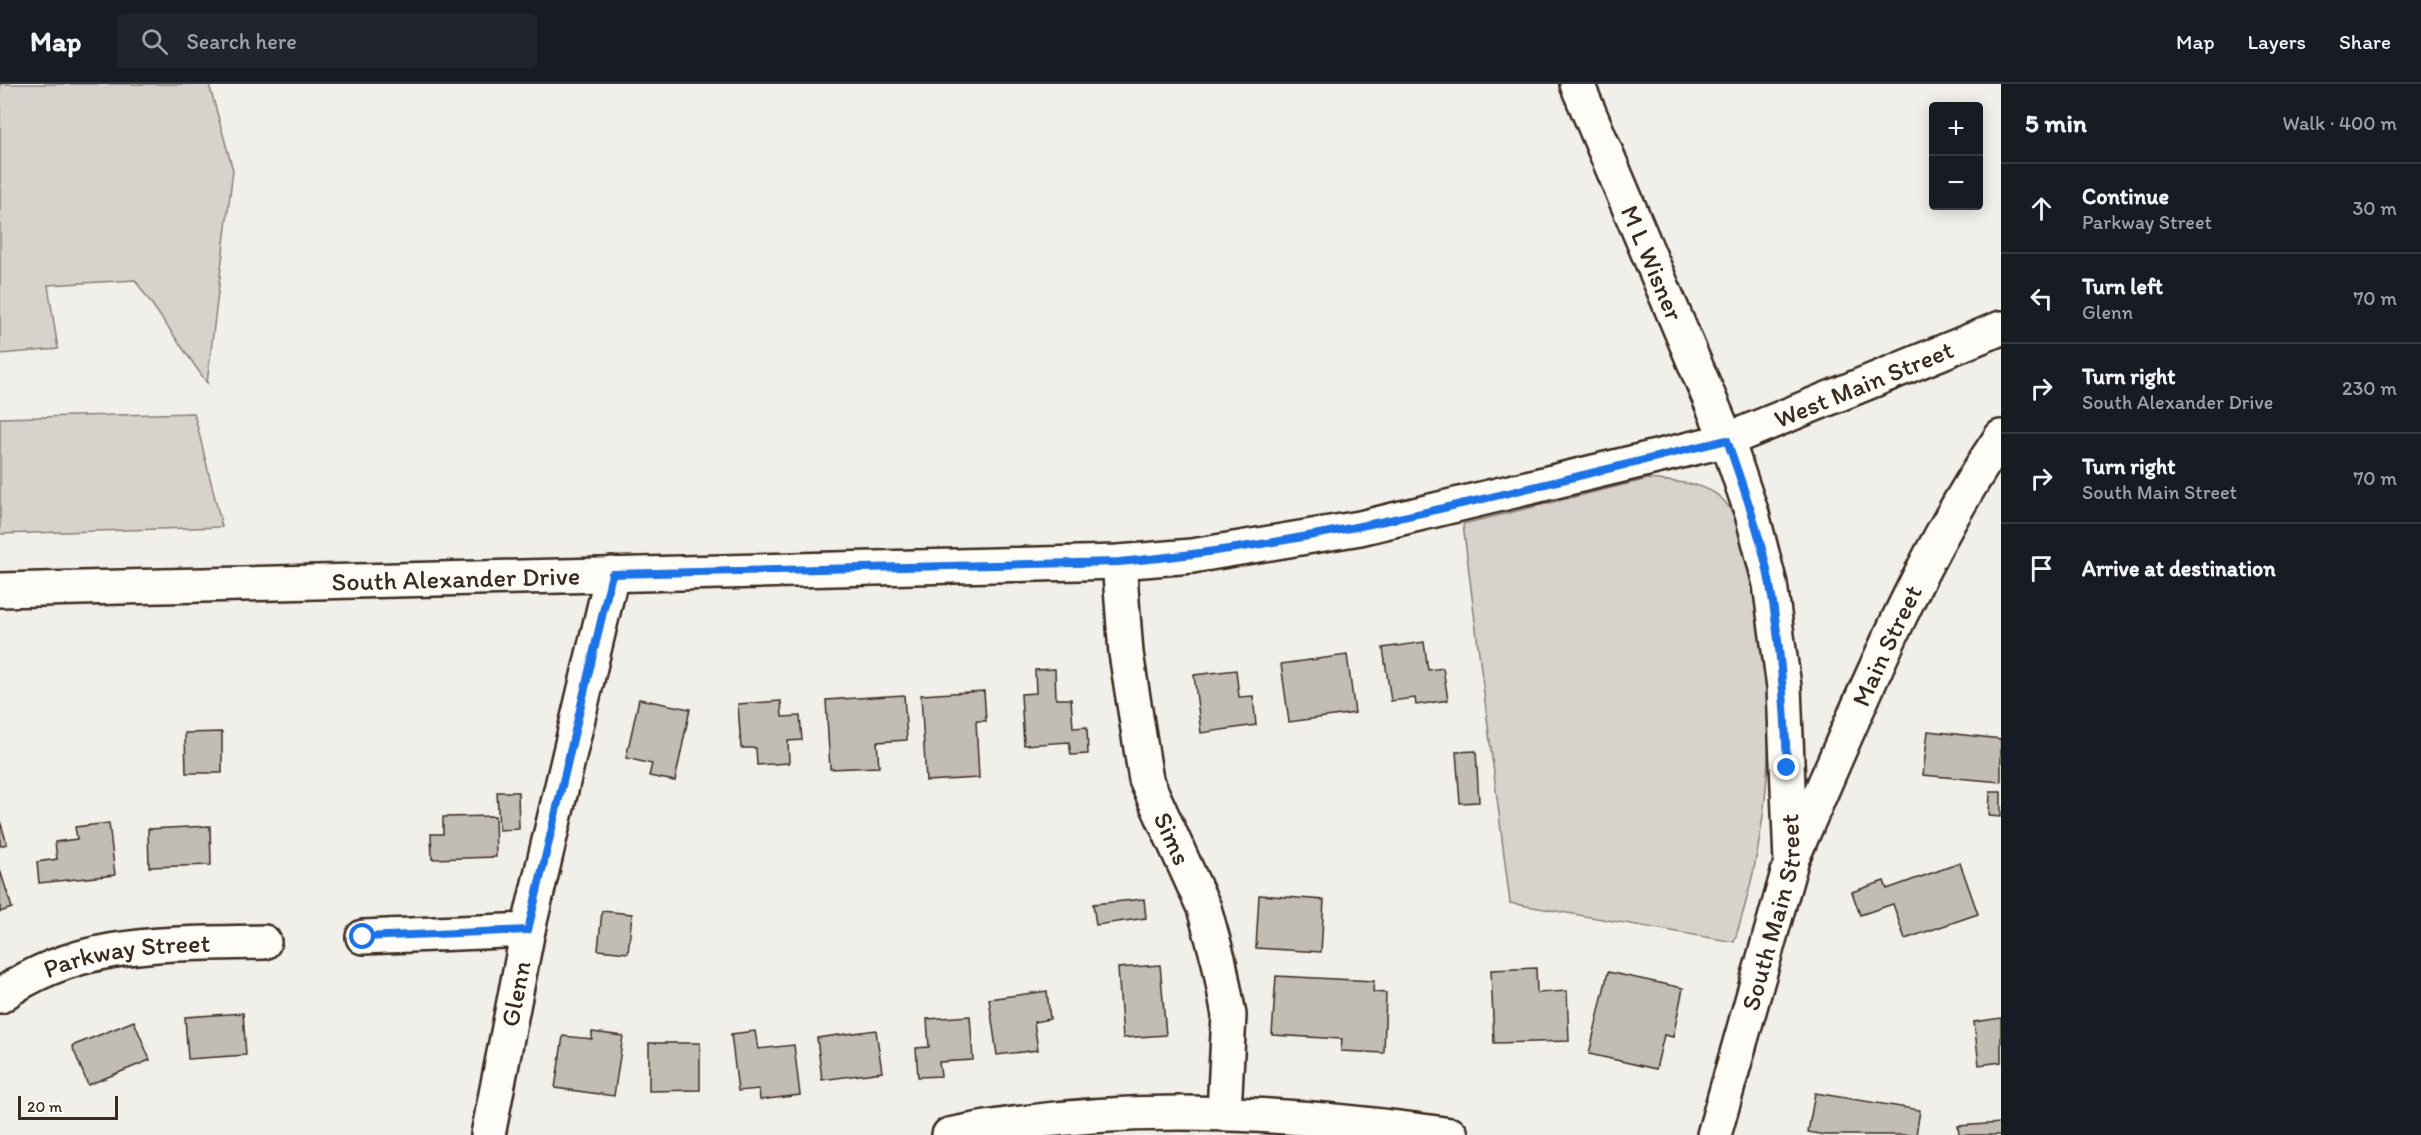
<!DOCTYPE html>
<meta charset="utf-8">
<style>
body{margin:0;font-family:Itim,sans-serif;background:#20242c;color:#f1f3f6}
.controls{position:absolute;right:18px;top:18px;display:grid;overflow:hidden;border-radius:6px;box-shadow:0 3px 15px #0003}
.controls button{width:54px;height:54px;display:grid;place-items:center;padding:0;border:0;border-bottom:2px solid #363941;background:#171b24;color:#f1f3f6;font:30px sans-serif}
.scale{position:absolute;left:18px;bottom:15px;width:100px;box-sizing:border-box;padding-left:6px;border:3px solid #3b2a1e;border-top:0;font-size:16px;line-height:21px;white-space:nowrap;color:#3b2a1e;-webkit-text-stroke:4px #fdfcf7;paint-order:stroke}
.stop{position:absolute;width:18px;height:18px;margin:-14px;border:4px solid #1a73e8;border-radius:50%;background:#fff}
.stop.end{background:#1a73e8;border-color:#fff;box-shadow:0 2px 6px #0008}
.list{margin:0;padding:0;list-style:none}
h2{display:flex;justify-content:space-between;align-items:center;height:78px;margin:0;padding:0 24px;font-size:26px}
h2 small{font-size:20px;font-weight:400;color:#9ea1a6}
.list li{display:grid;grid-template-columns:39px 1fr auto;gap:18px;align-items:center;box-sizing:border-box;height:90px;padding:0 24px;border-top:2px solid #363941}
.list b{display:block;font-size:22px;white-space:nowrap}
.list p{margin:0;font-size:20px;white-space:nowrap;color:#9ea1a6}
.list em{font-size:20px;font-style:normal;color:#9ea1a6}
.icon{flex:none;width:33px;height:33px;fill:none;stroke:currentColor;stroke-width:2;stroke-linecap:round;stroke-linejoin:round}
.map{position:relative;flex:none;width:2001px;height:1051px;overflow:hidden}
header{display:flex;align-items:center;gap:36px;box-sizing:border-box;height:84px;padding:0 30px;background:#171b24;border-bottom:2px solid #363941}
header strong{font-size:28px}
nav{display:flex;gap:33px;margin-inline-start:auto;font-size:21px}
.search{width:420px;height:54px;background:#20242c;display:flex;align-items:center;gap:15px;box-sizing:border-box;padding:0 21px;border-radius:6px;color:#9ea1a6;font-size:22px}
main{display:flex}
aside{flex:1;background:#171b24}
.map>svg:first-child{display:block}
.green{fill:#d7d2cc;stroke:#897e75;stroke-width:1.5}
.building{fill:#c1bcb4;stroke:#3b2a1e;stroke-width:1.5}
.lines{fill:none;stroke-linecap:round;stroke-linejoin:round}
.minor-casing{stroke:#3b2a1e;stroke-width:38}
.major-casing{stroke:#3b2a1e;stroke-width:38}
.minor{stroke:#fdfcf7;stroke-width:33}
.major{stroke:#fdfcf7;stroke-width:33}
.route{stroke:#1a73e8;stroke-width:8}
.labels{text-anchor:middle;stroke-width:6;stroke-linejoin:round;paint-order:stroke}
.street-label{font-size:26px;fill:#3b2a1e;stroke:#fdfcf7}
</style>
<header>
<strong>Map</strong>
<div class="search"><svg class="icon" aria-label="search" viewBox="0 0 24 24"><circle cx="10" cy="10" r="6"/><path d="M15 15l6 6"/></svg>Search here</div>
<nav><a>Map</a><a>Layers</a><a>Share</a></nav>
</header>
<main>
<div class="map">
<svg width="2001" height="1051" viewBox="0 0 2001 1051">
<rect width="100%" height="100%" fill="#f1efea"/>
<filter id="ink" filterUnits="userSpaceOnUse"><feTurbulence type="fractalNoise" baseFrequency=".0167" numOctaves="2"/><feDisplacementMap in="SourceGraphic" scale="12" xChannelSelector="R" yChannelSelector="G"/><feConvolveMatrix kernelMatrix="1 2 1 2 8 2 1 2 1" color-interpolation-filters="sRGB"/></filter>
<g filter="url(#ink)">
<g class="green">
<polygon points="0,0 209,0 233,86 207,299 135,196 48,201 58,265 0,270"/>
<polygon points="194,329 222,443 0,450 0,334"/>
<path d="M1648,395C1672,398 1703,397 1721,414C1743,434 1747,471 1752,499C1756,521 1761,544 1764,566C1776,664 1765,765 1734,858L1510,819L1463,440Z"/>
</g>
<g class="building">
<polygon points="1424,558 1428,586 1443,584 1448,616 1416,621 1415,614 1391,617 1383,564"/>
<polygon points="1347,571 1355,629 1289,638 1281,580"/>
<polygon points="1055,585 1056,615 1071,615 1073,644 1087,643 1088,670 1071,671 1069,658 1024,661 1021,610 1036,609 1035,586"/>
<polygon points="1236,586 1239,613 1253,612 1256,641 1201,649 1194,591"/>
<polygon points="984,607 986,637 976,637 979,694 926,697 921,611"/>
<polygon points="904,611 907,656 877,658 879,683 830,685 826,616"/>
<polygon points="639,615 690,625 675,697 649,692 652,680 626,674"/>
<polygon points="781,617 782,633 800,632 802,656 788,657 789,679 757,681 756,664 741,664 738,620"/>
<polygon points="1928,647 2001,655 2001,698 1923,691"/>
<polygon points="222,648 222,689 186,689 185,649"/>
<polygon points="1476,667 1479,718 1460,719 1456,668"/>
<polygon points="497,708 518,708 519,745 499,746"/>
<polygon points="1990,708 2001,708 2001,733 1989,732"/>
<polygon points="495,732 496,773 432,775 431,750 443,750 443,733"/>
<polygon points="0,737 7,760 0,762"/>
<polygon points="109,739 115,791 39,799 37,778 57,775 55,758 77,755 75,743"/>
<polygon points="210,742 211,781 149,783 148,745"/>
<polygon points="1960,779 1978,830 1905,855 1893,820 1860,831 1852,808 1884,797 1887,805"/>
<polygon points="0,786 12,824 0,828"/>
<polygon points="1259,811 1324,816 1321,868 1256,864"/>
<polygon points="1144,815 1146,834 1096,841 1093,820"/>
<polygon points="602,827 632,830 628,869 598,866"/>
<polygon points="1160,881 1166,951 1123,954 1118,884"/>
<polygon points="1536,884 1537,909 1567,907 1569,957 1494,959 1491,886"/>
<polygon points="1608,888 1683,904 1673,953 1664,951 1656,985 1589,970"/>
<polygon points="1276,892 1374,897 1373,908 1386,909 1384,969 1341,967 1342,955 1272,951"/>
<polygon points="1047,907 1050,935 1034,938 1038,966 997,971 989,915"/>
<polygon points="243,929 246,971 188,975 185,933"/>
<polygon points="970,932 973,976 939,978 941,992 918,993 916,964 929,963 927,935"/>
<polygon points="2001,934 2001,978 1979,981 1974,938"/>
<polygon points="134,937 150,976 88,1001 72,962"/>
<polygon points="876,946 882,988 822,996 817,954"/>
<polygon points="755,947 758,965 794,961 800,1011 760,1016 759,1005 738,1007 731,950"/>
<polygon points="592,948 623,952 614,1012 555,1004 563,952 592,955"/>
<polygon points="649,959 700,959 700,1006 649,1007"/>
<polygon points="1815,1009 1920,1026 1916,1051 1825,1051 1808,1048"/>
<polygon points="2001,1039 2001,1051 1959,1051 1958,1042"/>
</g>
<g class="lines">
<defs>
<g id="minor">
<path id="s1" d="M1577,0L1727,356"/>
<path id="s2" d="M1119,478L1126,569L1146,696L1204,824L1219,878L1229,931L1224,1028"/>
<polyline points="363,853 528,846"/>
<path id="s3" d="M0,912C76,855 173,860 264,858"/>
<path id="s4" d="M488,1051L528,846L612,490"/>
<path d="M949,1051C1116,1017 1283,1027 1451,1051"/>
</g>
<g id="major">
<path id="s5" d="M0,506L1119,478L1192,472L1360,444L1727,356L2001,244"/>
<path id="s6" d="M1794,770C1856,630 1915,479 2001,353"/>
<path id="s7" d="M1714,1051L1791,778L1784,603L1770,500L1752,430L1727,356"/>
</g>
</defs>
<use href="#minor" class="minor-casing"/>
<use href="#major" class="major-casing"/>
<use href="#minor" class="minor"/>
<use href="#major" class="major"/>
</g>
</g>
<g class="lines" filter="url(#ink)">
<path class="route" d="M363,853L528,846L612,490L1119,478C1327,460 1525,404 1727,356C1743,403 1761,451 1770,501C1781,562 1785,623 1787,684"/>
</g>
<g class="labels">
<g class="street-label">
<text dy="9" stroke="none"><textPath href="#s1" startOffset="194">M L Wisner</textPath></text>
<text dy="9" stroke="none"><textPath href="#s5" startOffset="1888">West Main Street</textPath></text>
<text dy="9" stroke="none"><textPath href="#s5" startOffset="456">South Alexander Drive</textPath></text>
<text dy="9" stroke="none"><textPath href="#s6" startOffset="228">Main Street</textPath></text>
<text dy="9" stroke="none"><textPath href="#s2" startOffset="284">Sims</textPath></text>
<text dy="9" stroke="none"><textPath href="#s7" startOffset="231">South Main Street</textPath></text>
<text dy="9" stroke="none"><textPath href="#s3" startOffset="136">Parkway Street</textPath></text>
<text dy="9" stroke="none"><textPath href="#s4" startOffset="144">Glenn</textPath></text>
</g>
</g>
</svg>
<div class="controls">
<button>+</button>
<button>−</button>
</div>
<div class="scale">20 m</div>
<div class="stop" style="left:363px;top:853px"></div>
<div class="stop end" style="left:1787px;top:684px"></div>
</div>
<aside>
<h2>5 min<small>Walk · 400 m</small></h2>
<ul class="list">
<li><svg class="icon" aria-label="ahead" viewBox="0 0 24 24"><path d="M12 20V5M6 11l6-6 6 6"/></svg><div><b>Continue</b><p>Parkway Street</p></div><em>30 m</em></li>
<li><svg class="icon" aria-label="left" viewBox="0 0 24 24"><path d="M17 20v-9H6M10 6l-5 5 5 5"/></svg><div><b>Turn left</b><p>Glenn</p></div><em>70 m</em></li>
<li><svg class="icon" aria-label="right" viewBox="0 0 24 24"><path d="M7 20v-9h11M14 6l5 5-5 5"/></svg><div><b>Turn right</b><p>South Alexander Drive</p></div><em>230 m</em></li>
<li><svg class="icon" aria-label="right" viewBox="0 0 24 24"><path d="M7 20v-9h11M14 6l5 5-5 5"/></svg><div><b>Turn right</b><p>South Main Street</p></div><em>70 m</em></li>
<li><svg class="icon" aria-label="arrive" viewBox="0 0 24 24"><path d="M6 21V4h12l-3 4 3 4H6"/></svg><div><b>Arrive at destination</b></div></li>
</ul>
</aside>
</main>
